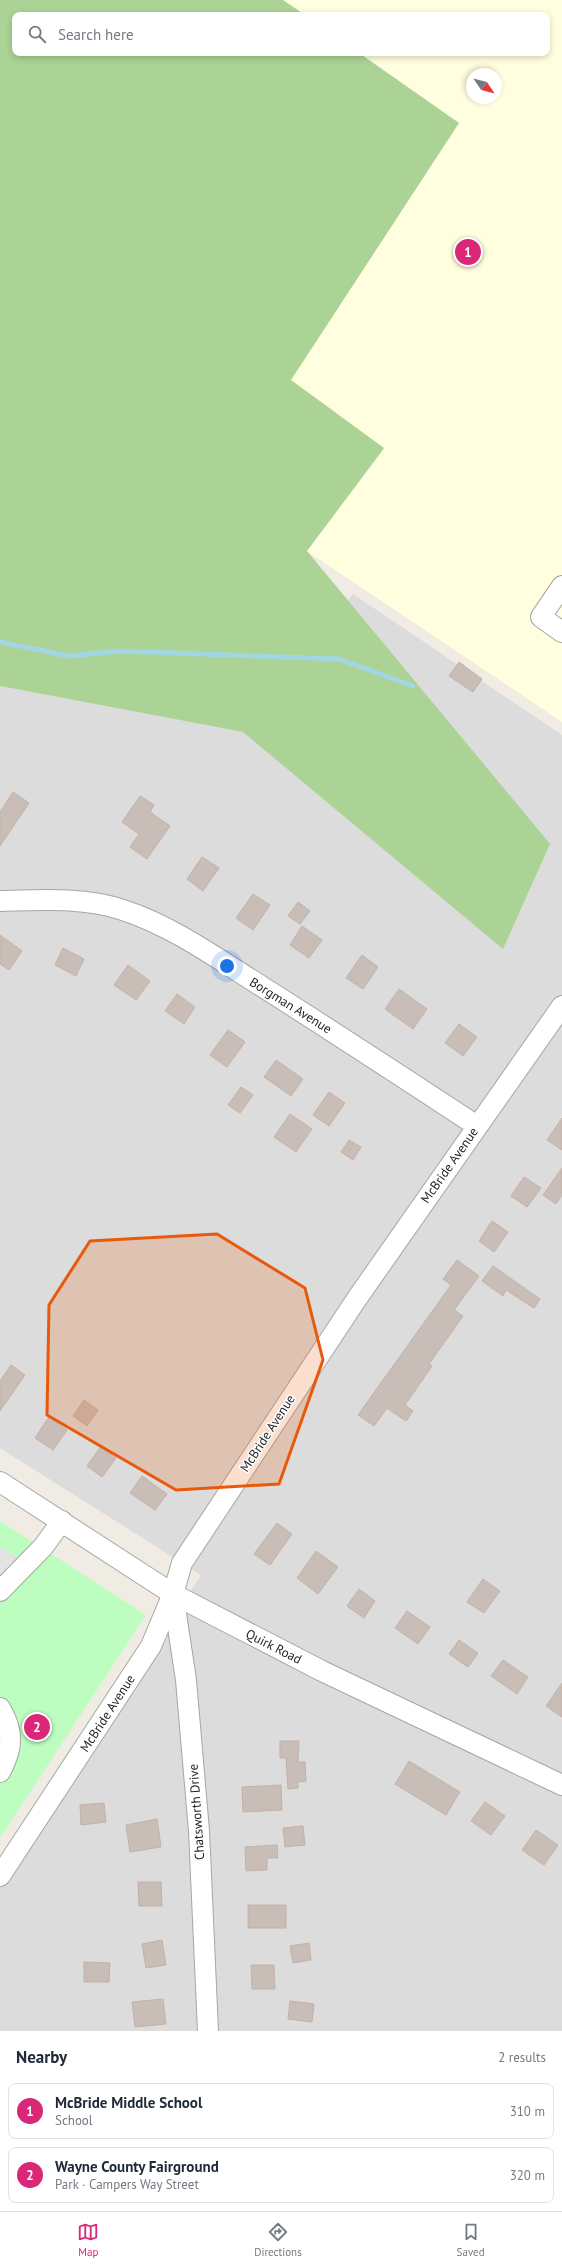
<!DOCTYPE html>
<meta charset="utf-8">
<style>
body{margin:0;font-family:"PT Sans",sans-serif;background:#f2f2f3;color:#1f2937}
.compass{position:absolute;left:466px;top:68px;width:36px;height:36px;border-radius:50%;background:#fff;box-shadow:0 2px 6px #0003;rotate:125deg}
.you{position:absolute;left:227px;top:966px;width:14px;height:14px;margin:-10px;border:3px solid #fff;border-radius:50%;background:#1a73e8;box-shadow:0 0 0 6px #1a73e833}
.badge{display:grid;place-items:center;width:26px;height:26px;border-radius:50%;background:#db2777;color:#fff;font-size:13px;font-weight:700}
.pin{position:absolute;translate:-50% -50%;border:2px solid #fff;box-shadow:0 1px 4px #0006}
.list{margin:0;padding:0;list-style:none}
h2{display:flex;justify-content:space-between;align-items:center;height:52px;margin:0;padding:0 16px;font-size:17px}
h2 small{font-size:13px;font-weight:400;color:#747a83}
.list li{display:grid;grid-template-columns:26px 1fr auto;gap:12px;align-items:center;box-sizing:border-box;height:56px;margin:0 8px 8px;padding:0 8px;border:1px solid #e0e1e3;border-radius:8px}
.list b{display:block;font-size:15px;white-space:nowrap}
.list p{margin:0;font-size:13px;white-space:nowrap;color:#747a83}
.list em{font-size:13px;font-style:normal;color:#747a83}
.icon{flex:none;width:22px;height:22px;fill:none;stroke:currentColor;stroke-width:2;stroke-linecap:round;stroke-linejoin:round}
.map{position:relative;flex:none;width:562px;height:2031px;overflow:hidden}
.search{position:absolute;background:#fff;box-shadow:0 2px 6px #0003;left:12px;right:12px;top:12px;height:44px;display:flex;align-items:center;gap:10px;box-sizing:border-box;padding:0 14px;border-radius:8px;color:#747a83;font-size:15px}
.sheet{height:180px;background:#fff}
nav{display:flex;justify-content:space-around;align-items:center;box-sizing:border-box;height:56px;border-top:1px solid #e0e1e3;background:#fff;font-size:11px;color:#747a83}
nav a{display:grid;justify-items:center;gap:2px}
nav .on{color:#db2777}
.map>svg:first-child{display:block}
.residential{fill:#dddcdc}
.education{fill:#fffede;fill-rule:evenodd}
.forest{fill:#aad395}
.park{fill:#bdfec0}
.parking{fill:#e3e3e3}
.lines{fill:none;stroke-linecap:round;stroke-linejoin:round}
.stream{stroke:#a1d6e2;stroke-width:5}
.building{fill:#c9beb7;stroke:#c3b1a5}
.minor-casing{stroke:#a6a6a6;stroke-width:22}
.minor{stroke:#fff;stroke-width:20}
.marked{fill:#e8590c;fill-opacity:0.2;stroke:#e8590c;stroke-width:3;stroke-linejoin:round}
.labels{text-anchor:middle;stroke-width:3;stroke-linejoin:round;paint-order:stroke}
.street-label{font-size:13px;fill:#1f1f1f;stroke:#fff}
</style>
<div class="map">
<svg width="562" height="2031" viewBox="0 0 562 2031">
<rect width="100%" height="100%" fill="#f0ece4"/>
<polygon class="residential" points="353,594 562,735 562,2031 0,2031 0,1884 201,1575 0,1448 0,686 243,732"/>
<path class="education" d="M283,0H562V722L307,551L384,449L291,380L459,123L359,53H547V15H305ZM472,74H496V98H472Z"/>
<polygon class="forest" points="0,0 283,0 305,15 15,15 15,53 359,53 459,123 291,380 384,448 307,551 550,844 503,949 243,732 0,686"/>
<polygon class="park" points="0,1521 146,1615 0,1838"/>
<polygon class="parking" points="0,1547 16,1556 20,1578 0,1598"/>
<g class="lines">
<polyline class="stream" points="0,642 69,656 120,651 339,659 413,686"/>
</g>
<g class="building">
<polygon points="459,662 482,679 473,692 449,676"/>
<polygon points="13,792 29,803 0,846 0,812"/>
<polygon points="140,796 154,805 150,812 170,826 147,859 130,847 139,834 122,822"/>
<polygon points="202,857 219,868 203,891 187,879"/>
<polygon points="253,894 270,905 253,930 236,918"/>
<polygon points="298,902 310,911 300,924 288,916"/>
<polygon points="302,926 322,940 309,958 290,945"/>
<polygon points="0,935 22,951 9,970 0,964"/>
<polygon points="63,948 84,959 76,976 55,965"/>
<polygon points="362,955 378,967 363,989 346,978"/>
<polygon points="128,965 150,981 136,1000 114,985"/>
<polygon points="399,989 427,1009 413,1029 385,1009"/>
<polygon points="177,994 195,1007 184,1024 165,1011"/>
<polygon points="459,1024 477,1037 463,1056 445,1043"/>
<polygon points="228,1030 245,1042 227,1067 210,1055"/>
<polygon points="276,1060 303,1079 291,1096 264,1077"/>
<polygon points="241,1087 253,1095 240,1113 228,1105"/>
<polygon points="329,1092 345,1103 329,1126 313,1115"/>
<polygon points="290,1114 312,1129 296,1152 274,1137"/>
<polygon points="562,1118 562,1150 547,1140"/>
<polygon points="349,1140 361,1147 353,1160 341,1152"/>
<polygon points="562,1168 562,1195 556,1204 543,1195"/>
<polygon points="524,1177 541,1188 527,1207 511,1196"/>
<polygon points="492,1221 508,1232 494,1252 479,1241"/>
<polygon points="457,1260 479,1276 454,1310 463,1316 429,1364 432,1366 405,1405 413,1411 406,1421 387,1408 374,1426 358,1415 451,1285 443,1279"/>
<polygon points="493,1266 540,1299 534,1308 506,1290 503,1296 482,1281"/>
<polygon points="11,1365 25,1375 0,1411 0,1381"/>
<polygon points="84,1400 98,1410 87,1426 73,1416"/>
<polygon points="49,1417 67,1430 53,1450 35,1438"/>
<polygon points="101,1446 116,1458 102,1477 87,1466"/>
<polygon points="142,1476 167,1494 155,1510 130,1493"/>
<polygon points="277,1523 292,1534 270,1565 254,1554"/>
<polygon points="316,1551 338,1567 318,1594 297,1578"/>
<polygon points="483,1579 500,1591 484,1613 467,1602"/>
<polygon points="359,1589 375,1601 364,1618 347,1606"/>
<polygon points="407,1611 430,1627 418,1644 395,1628"/>
<polygon points="459,1640 478,1653 468,1667 449,1654"/>
<polygon points="503,1660 528,1677 517,1694 491,1676"/>
<polygon points="562,1683 562,1717 546,1706"/>
<polygon points="280,1741 299,1741 298,1762 305,1762 306,1781 298,1782 298,1788 288,1789 286,1758 280,1758"/>
<polygon points="409,1761 460,1792 446,1815 395,1784"/>
<polygon points="281,1785 282,1810 243,1812 242,1787"/>
<polygon points="485,1802 505,1816 491,1835 471,1821"/>
<polygon points="104,1803 106,1822 81,1825 80,1805"/>
<polygon points="157,1819 161,1847 130,1852 126,1825"/>
<polygon points="303,1826 305,1845 285,1847 283,1828"/>
<polygon points="536,1830 558,1845 544,1865 522,1850"/>
<polygon points="277,1845 278,1858 267,1858 267,1870 246,1871 245,1847"/>
<polygon points="138,1882 161,1882 162,1906 139,1906"/>
<rect x="248" y="1905" width="38" height="23"/>
<polygon points="162,1940 166,1965 146,1968 142,1944"/>
<polygon points="309,1943 311,1960 293,1963 290,1946"/>
<polygon points="84,1962 110,1963 109,1982 84,1982"/>
<polygon points="251,1965 274,1965 275,1989 252,1989"/>
<polygon points="163,1999 166,2024 135,2027 132,2002"/>
<polygon points="290,2001 314,2004 312,2022 288,2019"/>
</g>
<g class="lines">
<defs>
<g id="minor">
<polyline points="562,586 541,617 562,632"/>
<path d="M0,901C41,900 84,897 123,910C172,926 215,957 258,984C332,1031 404,1078 477,1126"/>
<polyline points="0,1482 173,1594 322,1671 562,1785"/>
<polyline points="0,1591 43,1547 62,1521"/>
<polyline points="173,1594 186,1680 199,1831 208,2031"/>
<path d="M0,1708C14,1731 13,1749 0,1772"/>
<polyline points="0,1876 151,1646 173,1594 182,1563 358,1297 562,1006"/>
</g>
</defs>
<use href="#minor" class="minor-casing"/>
<use href="#minor" class="minor"/>
</g>
<path class="marked" d="M217,1234L305,1288L323,1360L279,1484L176,1490L47,1415L49,1305L90,1241Z"/>
<g class="labels">
<g class="street-label">
<text transform="translate(291 1005) rotate(32)" y="5">Borgman Avenue</text>
<text transform="translate(449 1165) rotate(-55)" y="5">McBride Avenue</text>
<text transform="translate(267 1433) rotate(-57)" y="5">McBride Avenue</text>
<text transform="translate(274 1646) rotate(27)" y="5">Quirk Road</text>
<text transform="translate(107 1713) rotate(-57)" y="5">McBride Avenue</text>
<text transform="translate(196 1812) rotate(-94)" y="5">Chatsworth Drive</text>
</g>
</g>
</svg>
<svg class="compass" viewBox="-18 -18 36 36"><path d="M0-13l5 13h-10z" fill="#e53935"/><path d="M0 13l5-13h-10z" fill="#747a83"/></svg>
<div class="you"></div>
<div class="pin badge" style="left:468px;top:252px">1</div>
<div class="pin badge" style="left:37px;top:1727px">2</div>
<div class="search"><svg class="icon" aria-label="search" viewBox="0 0 24 24"><circle cx="10" cy="10" r="6"/><path d="M15 15l6 6"/></svg>Search here</div>
</div>
<section class="sheet">
<h2>Nearby<small>2 results</small></h2>
<ul class="list">
<li><span class="badge">1</span><div><b>McBride Middle School</b><p>School</p></div><em>310 m</em></li>
<li><span class="badge">2</span><div><b>Wayne County Fairground</b><p>Park · Campers Way Street</p></div><em>320 m</em></li>
</ul>
</section>
<nav>
<a class="on"><svg class="icon" aria-label="map" viewBox="0 0 24 24"><path d="M3 6l6-2 6 2 6-2v14l-6 2-6-2-6 2zM9 4v14M15 6v14"/></svg>Map</a>
<a><svg class="icon" aria-label="directions" viewBox="0 0 24 24"><path d="M12 3l9 9-9 9-9-9zM9 14v-3h6M13 9l2 2-2 2"/></svg>Directions</a>
<a><svg class="icon" aria-label="saved" viewBox="0 0 24 24"><path d="M7 4h10v16l-5-4-5 4z"/></svg>Saved</a>
</nav>
